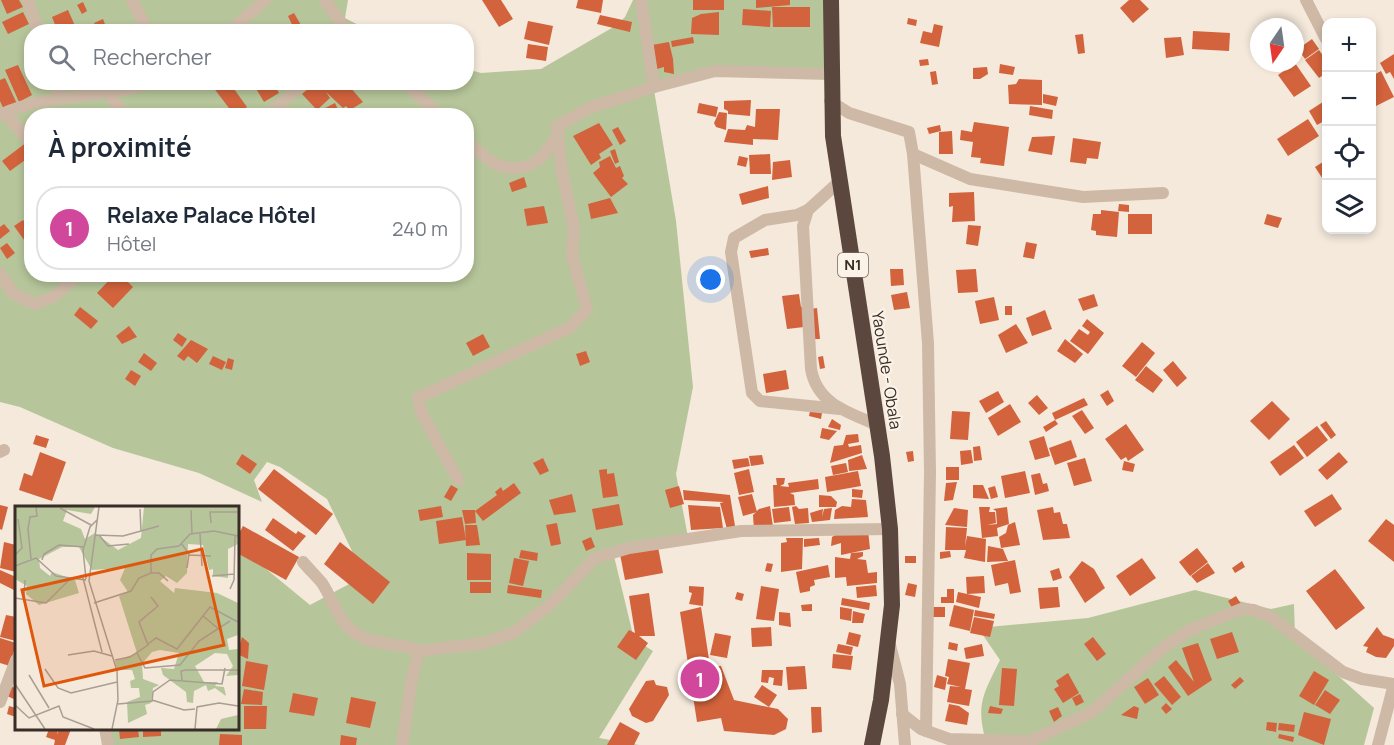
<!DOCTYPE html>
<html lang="fr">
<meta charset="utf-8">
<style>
body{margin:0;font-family:Manrope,sans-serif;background:#f6f6f7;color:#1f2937}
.controls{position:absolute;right:18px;top:18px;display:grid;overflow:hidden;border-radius:12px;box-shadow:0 3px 9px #0003}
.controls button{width:54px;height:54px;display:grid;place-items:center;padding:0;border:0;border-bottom:2px solid #e0e1e3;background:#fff;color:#1f2937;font:30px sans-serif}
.compass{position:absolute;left:1250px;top:18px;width:54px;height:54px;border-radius:50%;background:#fff;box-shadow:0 3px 9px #0003;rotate:193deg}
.you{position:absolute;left:711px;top:280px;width:21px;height:21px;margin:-15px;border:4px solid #fff;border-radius:50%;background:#1a73e8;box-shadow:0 0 0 9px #1a73e833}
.badge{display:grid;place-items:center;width:39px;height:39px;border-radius:50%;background:#d93025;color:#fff;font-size:20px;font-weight:700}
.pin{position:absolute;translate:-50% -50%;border:3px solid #fff;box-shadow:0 2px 6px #0006}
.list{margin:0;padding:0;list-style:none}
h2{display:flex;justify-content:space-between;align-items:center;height:78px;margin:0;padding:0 24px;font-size:26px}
h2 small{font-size:20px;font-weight:400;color:#747a83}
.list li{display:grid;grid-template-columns:39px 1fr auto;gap:18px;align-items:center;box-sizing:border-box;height:84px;margin:0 12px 12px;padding:0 12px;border:2px solid #e0e1e3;border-radius:24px}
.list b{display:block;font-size:22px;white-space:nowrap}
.list p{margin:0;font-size:20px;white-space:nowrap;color:#747a83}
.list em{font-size:20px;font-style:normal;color:#747a83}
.icon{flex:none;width:33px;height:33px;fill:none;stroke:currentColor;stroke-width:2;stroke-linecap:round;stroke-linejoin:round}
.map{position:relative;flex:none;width:1394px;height:745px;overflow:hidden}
.search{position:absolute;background:#fff;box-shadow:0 3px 9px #0003;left:24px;top:24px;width:450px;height:66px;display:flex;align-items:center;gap:15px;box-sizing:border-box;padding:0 21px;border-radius:24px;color:#747a83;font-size:22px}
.panel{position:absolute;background:#fff;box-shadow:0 3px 9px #0003;left:24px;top:108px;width:450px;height:174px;border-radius:24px}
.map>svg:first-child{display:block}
.green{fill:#b6c59a;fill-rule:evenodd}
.building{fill:#d2633c}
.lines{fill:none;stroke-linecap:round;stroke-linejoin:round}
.minor{stroke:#ceb9a6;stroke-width:12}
.highway{stroke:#5b473e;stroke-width:16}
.labels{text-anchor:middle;stroke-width:4.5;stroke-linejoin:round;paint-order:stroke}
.shield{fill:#fbf3e8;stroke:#736861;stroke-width:1.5}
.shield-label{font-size:15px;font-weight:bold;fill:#392d27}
.street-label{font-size:16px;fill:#392d27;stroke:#fbf3e8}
.inset-road{fill:none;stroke:#a99e93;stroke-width:1.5}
.view{fill:#df570d;fill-opacity:0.15;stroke:#df570d;stroke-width:3}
.inset-edge{fill:none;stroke:#392d27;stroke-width:3}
</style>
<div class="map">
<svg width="1394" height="745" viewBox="0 0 1394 745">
<rect width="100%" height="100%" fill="#f4e9db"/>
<g class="green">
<path d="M0,0H348L345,18L370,31L32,32V82H466L467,69L481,73L541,69L617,25L625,17L633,0H833L830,69L715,71L654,90L676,221L693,387L676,474L688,537L613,552L634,639L653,651L599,738L639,745H103L105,729L237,728V534L244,532L242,549L310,605L364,576L327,499L280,467L267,462L254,480L262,502L199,473L113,448L20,407L0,402ZM32,116H466V274H32Z"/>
<path d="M1195,590L1271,609L1294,604L1295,637L1374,708L1364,745H987C975,705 983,695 1000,660L978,628L1088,618Z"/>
</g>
<g class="building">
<polygon points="1,0 19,0 23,7 7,14"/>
<polygon points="482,0 501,0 513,19 499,27"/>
<polygon points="578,0 603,0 601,13 576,8"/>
<rect x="693" y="0" width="31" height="10"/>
<polygon points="756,0 790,0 790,5 756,8"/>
<polygon points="1129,0 1140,0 1149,9 1133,23 1120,8"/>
<polygon points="83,2 87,11 82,14 77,5"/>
<polygon points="772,7 810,7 810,27 773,27"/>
<polygon points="743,9 771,11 770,27 742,25"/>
<polygon points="68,10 76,28 58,32 52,17"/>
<polygon points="23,12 29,24 8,34 2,22"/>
<polygon points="719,12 719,35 691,34 692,18 701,14"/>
<polygon points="294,13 302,27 295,31 288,16"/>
<polygon points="600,15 632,22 630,32 597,24"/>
<polygon points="908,18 917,20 916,26 907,24"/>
<polygon points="103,19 108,32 98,32 94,23"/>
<polygon points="528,21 553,26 549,45 524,39"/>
<polygon points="934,24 943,26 939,47 920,43 923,31 932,33"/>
<polygon points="1193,31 1230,33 1229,51 1192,49"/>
<polygon points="1083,34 1085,53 1078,54 1075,35"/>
<polygon points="693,37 694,43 672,47 671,41"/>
<polygon points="1181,37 1184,55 1166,58 1164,38"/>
<polygon points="1312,39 1319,49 1305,59 1298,49"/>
<polygon points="669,42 673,59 674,74 664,72 664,67 657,69 652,45"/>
<polygon points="528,44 548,47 546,61 526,58"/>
<polygon points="1319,50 1326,60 1326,73 1319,78 1305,60"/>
<polygon points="1394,54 1394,79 1390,72 1386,74 1380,63"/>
<polygon points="928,59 929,65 920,66 919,60"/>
<polygon points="1295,63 1311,86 1294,97 1278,75"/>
<polygon points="1000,64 1015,67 1013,75 999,73"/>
<polygon points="18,65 32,95 19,102 5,70"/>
<polygon points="987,67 988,74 980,79 973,79 973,68"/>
<polygon points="936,71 938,84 932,85 930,72"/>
<polygon points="1381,71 1394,97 1372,108 1372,76"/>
<polygon points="5,78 18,106 5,112 0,101 0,80"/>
<polygon points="1019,79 1042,80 1042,105 1009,104 1008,85 1016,84"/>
<polygon points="219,82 229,82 247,107 235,116 213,87"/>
<polygon points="252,82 273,82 279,93 264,102"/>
<polygon points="316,82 342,82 349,86 363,102 350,110 346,106 343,108 326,92 330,98 317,110 302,94"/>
<polygon points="1043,94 1058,97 1056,106 1043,103"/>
<polygon points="751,100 750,116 728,114 728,111 724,109 724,101"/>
<polygon points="1326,100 1326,120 1317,125 1309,111"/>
<polygon points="335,103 341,116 319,116 317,112"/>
<polygon points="699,103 718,107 716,117 697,113"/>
<polygon points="1030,106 1053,110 1052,119 1029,115"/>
<polygon points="756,109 780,109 778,140 753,139 753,145 724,142 728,129 745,130 747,125 755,127"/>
<polygon points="719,112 727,113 726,130 716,127 714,123"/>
<polygon points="1308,119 1319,136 1288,156 1277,139"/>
<polygon points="974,122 1009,127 1004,166 980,163 981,158 971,157 973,142 960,140 961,130 972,132"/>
<polygon points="599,123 613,145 599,154 601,158 591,165 573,136"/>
<polygon points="940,125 941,131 929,134 927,128"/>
<polygon points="618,127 626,141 620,145 612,130"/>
<polygon points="952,131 953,154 939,154 939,132"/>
<polygon points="1055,136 1052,155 1028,151 1032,137"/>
<polygon points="1073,138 1101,142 1098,159 1087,158 1086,164 1070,162"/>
<polygon points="27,142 32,147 32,155 10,171 2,161"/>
<polygon points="615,149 619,162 615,164 610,151"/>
<polygon points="770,154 771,174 750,174 749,155"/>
<polygon points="610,156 616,168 620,166 624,176 622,178 628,184 611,197 593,173 600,167 599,162"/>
<polygon points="739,156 748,158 746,167 737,165"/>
<polygon points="790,160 792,177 772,180 773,162"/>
<polygon points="1326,160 1326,180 1324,181 1315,167"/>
<polygon points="524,177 527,187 512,192 509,183"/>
<polygon points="768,186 769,198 742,205 739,194"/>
<polygon points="974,192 975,221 952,222 953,206 949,207 949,193"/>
<polygon points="610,198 618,213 591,219 588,204"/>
<polygon points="1119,204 1129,205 1129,212 1118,211"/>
<polygon points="544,206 548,223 527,226 524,209"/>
<polygon points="1101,210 1119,212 1117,237 1096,235 1096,231 1091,230 1093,214 1101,214"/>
<rect x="1128" y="214" width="24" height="20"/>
<polygon points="1267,214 1282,218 1278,228 1264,224"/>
<polygon points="23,220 32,232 32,251 14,226"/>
<polygon points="4,224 10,231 0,239 0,227"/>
<polygon points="968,225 981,226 978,246 966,244"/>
<polygon points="1026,242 1037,244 1034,259 1023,257"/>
<polygon points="7,243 15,253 7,259 0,248"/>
<polygon points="768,248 769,255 751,258 749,251"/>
<polygon points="890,269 903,269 904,285 891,286"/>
<polygon points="976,269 978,292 958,293 956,270"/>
<polygon points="115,274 120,274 133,287 113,308 97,293"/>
<polygon points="907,292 910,308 894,310 891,295"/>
<polygon points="799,294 801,307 804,306 804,327 787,329 782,296"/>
<polygon points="1094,294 1098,306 1083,311 1078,299"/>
<polygon points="994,297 999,320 980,324 975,301"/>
<rect x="1005" y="306" width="7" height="9"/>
<polygon points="80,307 98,321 91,329 74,315"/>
<polygon points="817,308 820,339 813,339 810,309"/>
<polygon points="1045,310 1052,329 1032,336 1026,318"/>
<polygon points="1087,319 1104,333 1088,354 1070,341 1079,329 1088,335 1090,332 1082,326"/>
<polygon points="1016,324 1028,343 1006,353 998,335"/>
<polygon points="129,326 137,337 122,344 116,336"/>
<polygon points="178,333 187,339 182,347 173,340"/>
<polygon points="483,334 490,347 473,356 466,343"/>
<polygon points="1065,339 1083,354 1075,363 1057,351"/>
<polygon points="191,340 208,349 197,363 188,356 184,361 177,356"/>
<polygon points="1142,342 1155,353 1136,377 1122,366"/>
<polygon points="586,351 590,362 580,366 576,354"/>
<polygon points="144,353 157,363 151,371 138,362"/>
<polygon points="213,356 226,362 222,370 209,364"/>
<polygon points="823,356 825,368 820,369 818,357"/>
<polygon points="228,358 234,360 232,370 225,368"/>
<polygon points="1173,361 1187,378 1177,387 1163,370"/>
<polygon points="1146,366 1163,380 1153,393 1135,380"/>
<polygon points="131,370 141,376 135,386 125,379"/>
<polygon points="786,370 789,389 766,393 763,374"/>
<polygon points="1108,390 1114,401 1107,406 1100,395"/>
<polygon points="998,391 1004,402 986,413 979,401"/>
<polygon points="1037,395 1048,408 1039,415 1028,403"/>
<polygon points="1084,398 1088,405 1055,420 1058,424 1046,432 1043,427 1055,420 1052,413"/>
<polygon points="1272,401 1290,419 1269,440 1250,421"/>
<polygon points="1010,404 1021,422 998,436 988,418"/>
<polygon points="1082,410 1094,428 1085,434 1072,416"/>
<polygon points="810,411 822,413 821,419 809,416"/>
<polygon points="952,411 970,412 968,440 950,439"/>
<polygon points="832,419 841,425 840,430 828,427"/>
<polygon points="1326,421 1336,435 1331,439 1320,425"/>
<polygon points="1126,424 1144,450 1128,461 1126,457 1121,460 1105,439"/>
<polygon points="1317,426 1328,440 1307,457 1296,442"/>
<polygon points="822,428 837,431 829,440 820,438"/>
<polygon points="858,434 859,442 848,444 849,447 861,445 862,453 830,463 834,446 843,445 846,435"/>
<polygon points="36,435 49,439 46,448 33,444"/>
<polygon points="1044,436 1050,456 1035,460 1029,441"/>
<polygon points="1071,440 1077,457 1055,465 1049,448"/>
<polygon points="1294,445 1304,458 1280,476 1270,462"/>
<polygon points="980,446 982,460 974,461 973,447"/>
<polygon points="971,450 973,463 961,465 960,451"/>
<polygon points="913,451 914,461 908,462 906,452"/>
<polygon points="40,452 66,462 52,501 19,490 24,473 32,476"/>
<polygon points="1339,452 1348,462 1327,480 1318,470"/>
<polygon points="242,454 257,464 250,474 236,464"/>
<polygon points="762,455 764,464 751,466 749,456"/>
<polygon points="862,455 867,469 849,471 848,460"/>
<polygon points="543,458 549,471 540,475 533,463"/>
<polygon points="748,458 750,466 734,469 732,460"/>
<polygon points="1085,458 1092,481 1074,486 1067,463"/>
<polygon points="1124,461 1135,464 1133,472 1122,470"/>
<polygon points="846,463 848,472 833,475 831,466"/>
<rect x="946" y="467" width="13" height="13"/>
<polygon points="274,469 333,514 316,535 258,489"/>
<polygon points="607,469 607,474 614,473 618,496 603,498 599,470"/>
<polygon points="749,469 754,492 739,495 734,473"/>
<polygon points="858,471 861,486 827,492 825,477"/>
<polygon points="1025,471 1030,493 1005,498 1001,476"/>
<polygon points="1040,473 1043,484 1047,483 1049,491 1035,495 1031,475"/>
<polygon points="776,478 785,478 784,484 780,486 789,487 788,483 818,479 819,489 790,493 794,495 795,505 774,507 773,485 777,485"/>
<polygon points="957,482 953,500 944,501 946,483"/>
<polygon points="514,483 521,493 483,521 475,511 497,495 495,492 501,487 503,491"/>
<polygon points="451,485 458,489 451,501 444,497"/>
<polygon points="973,485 983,485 989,499 973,498"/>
<polygon points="679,486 684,504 670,508 665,490"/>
<polygon points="995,486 998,497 991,499 988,488"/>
<polygon points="852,489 863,490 862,498 852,497"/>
<polygon points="683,490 730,495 735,526 727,529 720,503 724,502 684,500"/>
<polygon points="572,494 576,512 554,515 549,500"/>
<polygon points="752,494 757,512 743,516 738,497"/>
<polygon points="1332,494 1342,509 1315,527 1304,511"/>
<polygon points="819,495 831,496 837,502 836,507 819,507"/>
<polygon points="852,499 866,500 868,517 834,519 835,510 842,506 851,507"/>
<polygon points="619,504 623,525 596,530 592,509"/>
<polygon points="0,505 8,507 2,530 0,529"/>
<polygon points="688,505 720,507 723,528 691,530"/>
<polygon points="441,506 443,517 420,521 418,510"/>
<polygon points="770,506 773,527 754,530 753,515 759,509"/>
<polygon points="796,506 799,509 808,508 809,523 795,524 792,507"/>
<polygon points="789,507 791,521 774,523 772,509"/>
<polygon points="979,507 990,507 989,512 995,512 996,523 987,525 997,524 996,511 993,509 1007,507 1009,524 997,528 998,536 982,538"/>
<polygon points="1053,507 1054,513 1060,512 1063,524 1067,524 1070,538 1043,540 1037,510"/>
<polygon points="832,508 830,520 812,522 810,513 823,509 822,517 824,509"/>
<polygon points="954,508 968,510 967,527 945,525"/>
<polygon points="462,510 475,510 476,523 465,524"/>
<polygon points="462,517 466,540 439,544 436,521"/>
<polygon points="273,518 296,534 298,531 306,536 293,551 265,530"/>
<polygon points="1386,519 1394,525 1394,562 1368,541"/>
<polygon points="1015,522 1020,545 1001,548 999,537 1006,533 1008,525"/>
<polygon points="557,523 561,544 551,546 546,525"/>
<polygon points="465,525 477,525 480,545 466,546"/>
<polygon points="243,526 299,557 286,580 237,553 237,537"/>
<polygon points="946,527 967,528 965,547 967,536 986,539 985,562 964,558 966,550 945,550"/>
<polygon points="868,530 870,549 841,555 841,543 831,546 832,537 840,532"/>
<polygon points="591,537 595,547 586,551 582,541"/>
<polygon points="786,538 803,538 802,569 781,572 781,543 787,542"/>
<polygon points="819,538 820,545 804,547 804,539"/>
<polygon points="4,542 16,545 16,572 0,568"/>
<polygon points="340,542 390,582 373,604 324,564"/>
<polygon points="988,546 1003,549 1008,561 987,562"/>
<polygon points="658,547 663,573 625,580 620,554"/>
<polygon points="1197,548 1208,562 1190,576 1179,562"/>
<polygon points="521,550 538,553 537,561 519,558"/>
<polygon points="950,551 951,557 940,559 940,552"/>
<polygon points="863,552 863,556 857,559 866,560 868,573 877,572 877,583 847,586 846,577 835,578 835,557 850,559 851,553"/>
<polygon points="467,553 491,554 491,580 467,580"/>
<rect x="905" y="556" width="11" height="7"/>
<polygon points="514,558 529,561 523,586 509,583"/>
<polygon points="1142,558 1156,578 1130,596 1116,576"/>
<polygon points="1015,560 1021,592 1010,594 1008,583 995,586 991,565"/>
<polygon points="1082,561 1094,569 1105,588 1085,603 1069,577"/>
<polygon points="1242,561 1245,567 1235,573 1232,568"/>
<polygon points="767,563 773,564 771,572 765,571"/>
<polygon points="1208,563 1215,573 1197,583 1191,576"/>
<polygon points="828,565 830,577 814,580 815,585 810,587 810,591 800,593 796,572"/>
<polygon points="1059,568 1062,578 1053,581 1050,571"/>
<polygon points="1335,569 1365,608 1336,630 1306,591"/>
<polygon points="0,570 16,577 16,591 0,583"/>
<polygon points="984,576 985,593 967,594 966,577"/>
<rect x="470" y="582" width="21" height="11"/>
<polygon points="908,583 917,585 915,597 905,595"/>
<polygon points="508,585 542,590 541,598 507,593"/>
<polygon points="876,585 877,596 857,598 856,587"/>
<polygon points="689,586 704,587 703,606 689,604 692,593 689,592"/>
<polygon points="761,586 779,589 774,621 756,619"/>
<polygon points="1058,587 1060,607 1040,609 1038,588"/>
<polygon points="947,589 954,589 954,603 941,603 941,597 947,597"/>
<polygon points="737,592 744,594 742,601 735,599"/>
<polygon points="958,592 981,597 979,608 956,602"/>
<polygon points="649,593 655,636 639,636 648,643 636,660 617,647 629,630 635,633 629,596"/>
<polygon points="1236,596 1241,604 1233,609 1228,601"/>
<polygon points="842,598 870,603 869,610 841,605"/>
<polygon points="812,604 812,611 802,611 801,605"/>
<polygon points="954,605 974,610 970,631 949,626"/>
<polygon points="701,607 710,666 721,666 734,700 778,709 788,719 786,729 774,735 724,731 721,718 697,722 680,612"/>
<polygon points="840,607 852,609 851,621 840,619"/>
<rect x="931" y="607" width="14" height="10"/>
<polygon points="975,610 995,614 994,619 974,616"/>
<polygon points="853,611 865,614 863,623 852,623"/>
<polygon points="779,612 790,613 791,627 779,625"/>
<polygon points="6,615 16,617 16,641 0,637"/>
<polygon points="974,617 994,621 990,637 970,633"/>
<polygon points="771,627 772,646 752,647 751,628"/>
<polygon points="1377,627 1383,635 1394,639 1394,646 1386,658 1376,657 1366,652 1368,647 1363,646"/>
<polygon points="849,632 861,635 858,647 846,644"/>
<polygon points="1232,632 1239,652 1217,659 1210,639"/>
<polygon points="715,633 731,636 727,658 710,655"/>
<polygon points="242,637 249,643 248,659 237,654"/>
<polygon points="1093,637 1106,654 1097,661 1084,644"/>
<polygon points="0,638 16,643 10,666 0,663"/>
<polygon points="949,642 958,644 957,651 948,649"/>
<polygon points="1198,643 1212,680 1188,696 1168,667 1176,660 1194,682 1182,648"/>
<polygon points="838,644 853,647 851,655 836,652"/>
<polygon points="982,644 984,656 966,659 964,648"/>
<polygon points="833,654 853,656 851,670 832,668"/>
<polygon points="948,659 970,663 965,689 972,690 969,706 947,702 950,686 961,687 947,684 949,677 945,676"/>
<polygon points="246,661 268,665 264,690 242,686"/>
<polygon points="805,666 807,689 788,690 786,667"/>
<polygon points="1002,668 1017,669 1014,706 999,705"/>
<polygon points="762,670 783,670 782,686 773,685 774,678 769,677 768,683 761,682"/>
<polygon points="1314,671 1329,680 1314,705 1299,696"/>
<polygon points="1068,673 1079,693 1063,703 1054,689 1059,686 1056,681"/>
<polygon points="937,675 947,678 945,690 934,687"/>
<polygon points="1164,676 1181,697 1172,705 1154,684"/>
<polygon points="1240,677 1244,681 1235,689 1231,685"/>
<polygon points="1148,678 1159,695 1145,704 1134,687"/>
<polygon points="654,680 656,685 667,687 669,695 653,721 646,723 632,716 629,709 646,681"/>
<polygon points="762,685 777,695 769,707 754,697"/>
<polygon points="11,686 16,689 16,700 7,696"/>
<polygon points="244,689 263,692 262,705 241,704"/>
<polygon points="1325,690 1340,700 1330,714 1315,705"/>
<polygon points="293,693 318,698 314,716 289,712"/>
<polygon points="1080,694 1084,702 1076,706 1072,698"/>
<polygon points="351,697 376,702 370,728 346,723"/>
<polygon points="1166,703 1172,709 1166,714 1161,708"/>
<polygon points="949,704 959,706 969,713 967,725 945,721"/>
<polygon points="9,706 16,708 16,717 7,714"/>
<polygon points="244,706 267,706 266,729 244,729"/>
<polygon points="990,706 1003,709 1001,714 988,713"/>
<polygon points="1134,706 1139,708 1137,719 1121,715"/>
<polygon points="811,707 821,707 822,732 812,733"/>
<polygon points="1058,707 1062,716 1054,722 1049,711"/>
<polygon points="1304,712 1331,719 1324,745 1298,735"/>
<polygon points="620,722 640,733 634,745 607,745"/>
<polygon points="1267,722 1277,723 1276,732 1266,730"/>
<polygon points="1279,723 1295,725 1294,732 1278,730"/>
<polygon points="49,729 58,729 57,735 59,729 71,729 65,745 54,745 55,740 46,737"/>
<polygon points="119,729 138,729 139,737 120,739"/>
<polygon points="143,729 161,729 161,736 143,737"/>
<polygon points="220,734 242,735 242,745 219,745"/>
<polygon points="1279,734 1294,737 1293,742 1278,738"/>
<polygon points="341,735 357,738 356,745 340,745"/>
</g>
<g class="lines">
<g class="minor">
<polyline points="28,0 38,32"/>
<polyline points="132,0 148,32"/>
<polyline points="325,0 347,32"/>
<polyline points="641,0 654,87"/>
<polyline points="1306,0 1326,39"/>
<polyline points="229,32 265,0"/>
<polyline points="55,82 60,98"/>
<polyline points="404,82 441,116"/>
<polyline points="108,92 125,116"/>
<polyline points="830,101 849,113 909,132 913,154 970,179 1083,197 1163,193"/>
<polyline points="5,113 32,145"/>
<path d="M0,115C48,92 103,100 152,82"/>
<polyline points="267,116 305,82"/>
<path d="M466,140C486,160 508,179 537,161C545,156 552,142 558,134"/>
<polyline points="913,154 928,343 930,472 926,731"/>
<path d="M840,181L808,210L803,226L811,369C817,404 849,413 878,425"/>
<polyline points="808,210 797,215 765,220 734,238 731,252 752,393 760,401 840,409"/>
<polyline points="0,274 14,294 35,304 53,297 80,274"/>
<polyline points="0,452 4,450"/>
<polyline points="458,480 421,412 418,398 571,327 587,309 572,255 574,228 562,172 557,126 589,108 654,87 715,71 830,74"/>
<path d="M303,562C309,569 316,576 322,583C335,603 338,624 360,636C377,646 400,642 419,651"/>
<polyline points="890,645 900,684 905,745"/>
<polyline points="0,702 16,660"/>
<polyline points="902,714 921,729 949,739 1031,741 1092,712 1163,648 1188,631 1241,609 1254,610 1271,617 1343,672 1362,679 1394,684"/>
<polyline points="105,728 108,745"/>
<polyline points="402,745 412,678 419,651 484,643 513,633 551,604 595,558 629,548 741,531 890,529"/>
<polyline points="1378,745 1394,684"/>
</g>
<polyline class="highway" points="831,0 833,136 882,456 890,529 892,605 881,700 872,745"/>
</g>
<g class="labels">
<rect class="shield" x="838" y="253" width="30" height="24" rx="4.5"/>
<g class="shield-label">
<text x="853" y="270">N1</text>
</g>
<g class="street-label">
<text transform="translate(887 370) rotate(81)" y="6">Yaounde - Obala</text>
</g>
</g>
<g transform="translate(15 506)">
<rect width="224" height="224" fill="#f4e9db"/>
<path d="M0,1H80L76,8L52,4L48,15L66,23L70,33L80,27L103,44L126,32L129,1H223V38L213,43V72L198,70V63L194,64L188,39L173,38L172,67L162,77L151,70L145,75L159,87L160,82L202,87L223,97V129L212,133L214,144L223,143V169L211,170L218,160L212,148L200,147L180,160L189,176H203L200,180L209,181L211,190L200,182L193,185L191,179L179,185L178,197L172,196L171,186L148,169L146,162L159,163L164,147L145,144L137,146L127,158L128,173L144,179L138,182L136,197L130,199L132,208L113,217L112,196L125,191L124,182H116L115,175L120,173L117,164H102L100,155L122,147L104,90L113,86L105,74L110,62L77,64L64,41H47L24,53L25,62L35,70L37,66L60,74L64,87L24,99L11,88L12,80L0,73ZM223,209V223H201L206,213Z" fill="#b6c59a"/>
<path class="inset-road" d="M84,1L74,75L102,165L103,194L97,223M45,2L76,19M125,3L126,25M176,4L177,28M196,17L195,6H223M185,28L187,60M80,29L108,30L144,20M84,29L93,40L114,38M166,37L174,48L172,62M0,49L7,42L3,13M174,49L196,50M16,53L13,23L15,11L22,10L21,1M27,54L29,48L44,39L69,41M0,60L21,52L41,70L71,74M136,67H144L153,75M197,70L219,68M68,72L87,146M71,73L68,44L75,21L82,14M215,83L219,74L220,30M0,92L31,97L54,74M9,92L10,74M79,97L116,85L124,72L136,67V49L142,43L164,40L175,28L199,25L223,30M188,110L205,124M133,138L141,132L162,143L195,101L223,116M122,147L130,162L165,159L184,135L215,115M53,149L79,145L97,150M100,154L115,151L133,139L124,116L143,100L136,91M30,163L43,182L56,187L102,176M14,169L34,202M167,174L166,165L171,164H223M0,178L30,223M137,194L169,204L180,203M103,198L137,195L138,186L155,174L207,178L210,162M0,199L14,212L44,200L48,211L79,223M180,223L182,201L204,197L223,200"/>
<path class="view" d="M187,43L209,139L29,180L7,84Z"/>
<rect width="224" height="224" class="inset-edge"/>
</g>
</svg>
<div class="controls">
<button>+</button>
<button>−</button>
<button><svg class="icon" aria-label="locate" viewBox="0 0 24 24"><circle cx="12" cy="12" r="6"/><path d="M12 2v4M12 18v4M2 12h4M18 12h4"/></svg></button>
<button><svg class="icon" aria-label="layers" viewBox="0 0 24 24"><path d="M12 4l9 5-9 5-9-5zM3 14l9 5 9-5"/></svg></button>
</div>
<svg class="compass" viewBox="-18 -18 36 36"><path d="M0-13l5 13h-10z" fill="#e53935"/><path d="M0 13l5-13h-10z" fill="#747a83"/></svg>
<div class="you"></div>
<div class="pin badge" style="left:700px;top:679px;background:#d1479c">1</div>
<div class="search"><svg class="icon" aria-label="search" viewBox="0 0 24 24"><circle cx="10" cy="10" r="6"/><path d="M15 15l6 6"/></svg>Rechercher</div>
<section class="panel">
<h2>À proximité<small></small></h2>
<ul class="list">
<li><span class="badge" style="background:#d1479c">1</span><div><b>Relaxe Palace Hôtel</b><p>Hôtel</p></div><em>240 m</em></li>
</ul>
</section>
</div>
